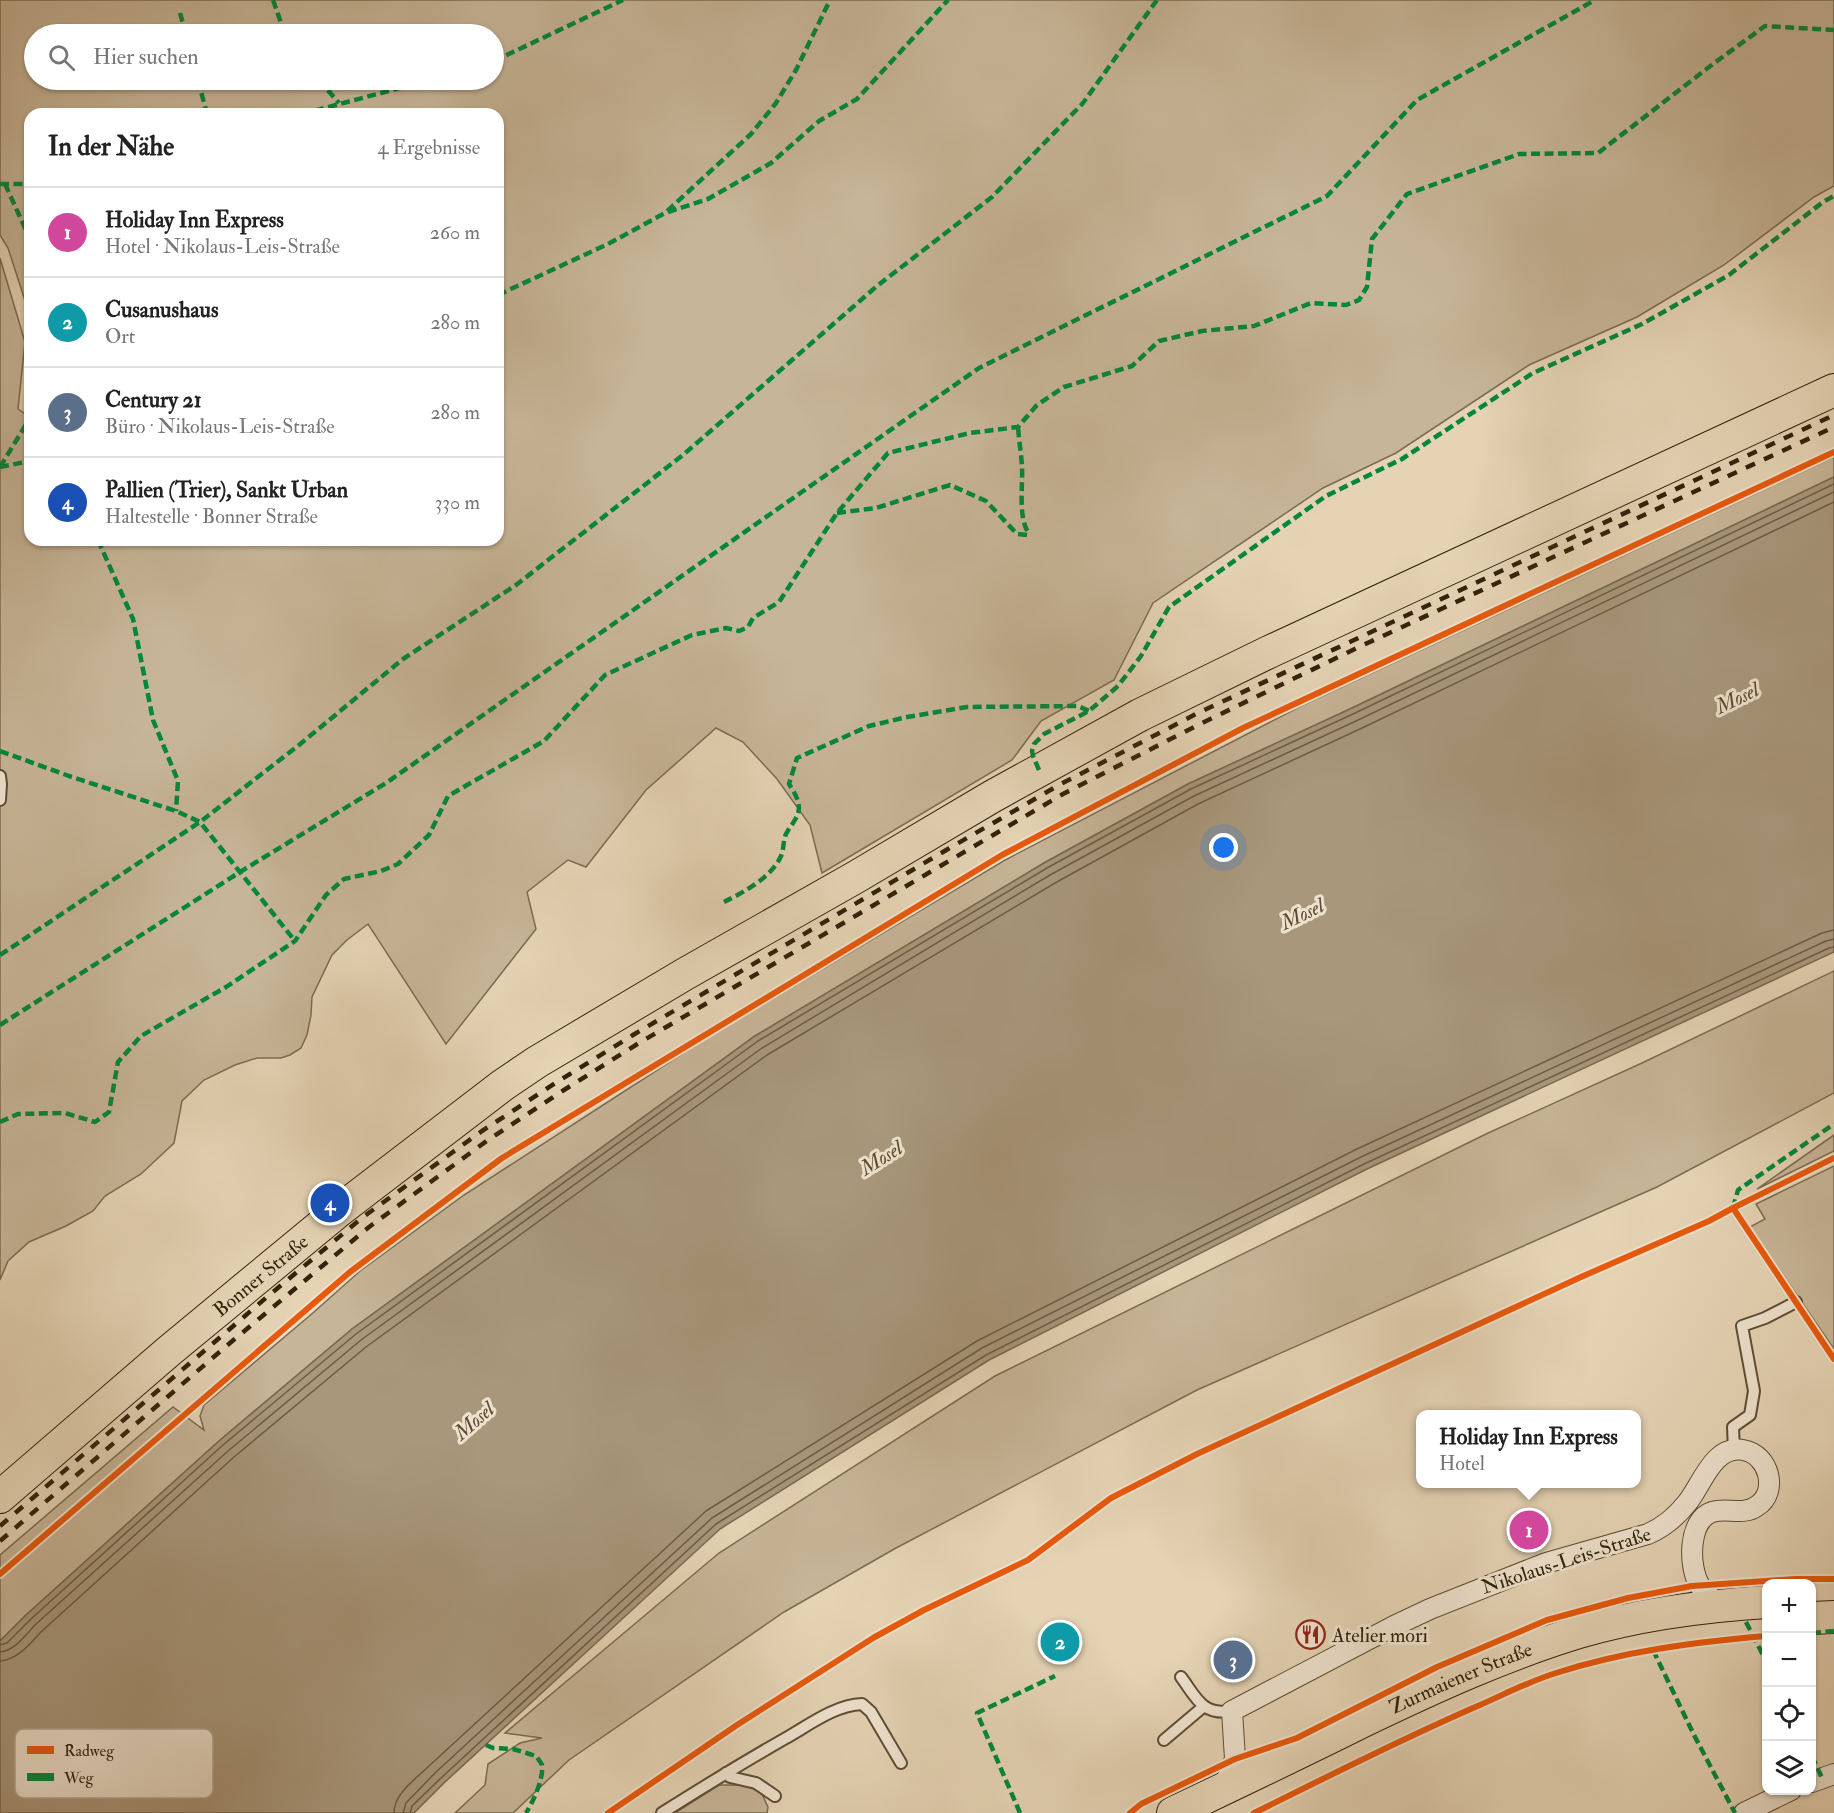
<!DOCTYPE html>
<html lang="de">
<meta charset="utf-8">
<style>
body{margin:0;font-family:"IM FELL Double Pica",serif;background:#f6f6f6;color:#222}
.controls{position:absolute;right:18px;bottom:18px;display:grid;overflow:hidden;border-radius:12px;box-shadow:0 2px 4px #0004}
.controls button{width:54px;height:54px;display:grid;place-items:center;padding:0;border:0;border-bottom:2px solid #e0e0e0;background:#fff;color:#222;font:30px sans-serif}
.you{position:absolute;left:1224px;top:848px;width:21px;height:21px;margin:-15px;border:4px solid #fff;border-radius:50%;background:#1a73e8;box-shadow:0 0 0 9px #1a73e833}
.badge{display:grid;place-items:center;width:39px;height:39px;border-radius:50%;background:#8f2418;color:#fff;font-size:20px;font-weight:700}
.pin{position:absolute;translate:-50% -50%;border:3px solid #fff;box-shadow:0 2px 6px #0006}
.popup{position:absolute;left:1416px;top:1410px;width:225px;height:78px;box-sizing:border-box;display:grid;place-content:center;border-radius:12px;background:#fff;filter:drop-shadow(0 2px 4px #0005);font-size:20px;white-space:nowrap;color:#767676}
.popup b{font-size:22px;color:#222}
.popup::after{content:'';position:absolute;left:50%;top:100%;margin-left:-12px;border:12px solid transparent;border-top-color:#fff}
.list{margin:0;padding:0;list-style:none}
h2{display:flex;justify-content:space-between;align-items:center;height:78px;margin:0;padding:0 24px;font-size:26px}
h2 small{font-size:20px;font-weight:400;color:#767676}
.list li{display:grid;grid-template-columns:39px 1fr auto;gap:18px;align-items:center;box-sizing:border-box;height:90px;padding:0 24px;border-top:2px solid #e0e0e0}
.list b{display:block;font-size:22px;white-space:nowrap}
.list p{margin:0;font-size:20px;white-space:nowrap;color:#767676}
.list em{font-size:20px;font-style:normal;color:#767676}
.icon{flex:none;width:33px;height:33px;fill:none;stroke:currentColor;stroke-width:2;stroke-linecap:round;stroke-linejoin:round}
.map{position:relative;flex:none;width:1834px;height:1813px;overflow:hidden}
.search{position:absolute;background:#fff;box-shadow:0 2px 4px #0004;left:24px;top:24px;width:480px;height:66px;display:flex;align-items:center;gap:15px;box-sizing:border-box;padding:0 21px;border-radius:33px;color:#767676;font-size:22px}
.panel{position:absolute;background:#fff;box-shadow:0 2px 4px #0004;left:24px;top:108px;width:480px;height:438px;border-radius:18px}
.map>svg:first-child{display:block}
.green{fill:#c7b597;stroke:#7c6c51;stroke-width:1.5;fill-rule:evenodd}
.water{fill:#a8977b;stroke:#79684e;stroke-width:1.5}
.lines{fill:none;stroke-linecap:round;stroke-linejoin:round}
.shore{stroke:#6d5c43;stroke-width:1.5}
.service-casing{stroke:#5f4e35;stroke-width:14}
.minor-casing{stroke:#5f4e35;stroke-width:22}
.primary-casing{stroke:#32220b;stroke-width:34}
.service{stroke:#eee2ce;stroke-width:10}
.minor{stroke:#eee2ce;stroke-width:20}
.primary{stroke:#e5d3b4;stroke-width:32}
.rail{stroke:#32220b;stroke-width:4.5;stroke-dasharray:10 10;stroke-linecap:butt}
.quiet{stroke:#00873e;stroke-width:4.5;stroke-dasharray:9 4.5;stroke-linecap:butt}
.cycleway-casing{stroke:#eee2ce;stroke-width:10}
.cycleway{stroke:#e8590c;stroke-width:6}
.labels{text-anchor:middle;stroke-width:6;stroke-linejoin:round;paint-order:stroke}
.street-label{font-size:20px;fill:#32220b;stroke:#eee2ce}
.poi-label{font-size:20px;fill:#32220b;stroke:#eee2ce;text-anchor:start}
.water-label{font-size:21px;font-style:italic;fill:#5b4b32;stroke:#eee2ce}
.key{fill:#eee2ce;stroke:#b6a894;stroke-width:1.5}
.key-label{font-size:16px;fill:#32220b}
</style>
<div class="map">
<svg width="1834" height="1813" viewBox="0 0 1834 1813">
<rect width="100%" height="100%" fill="#e5d3b4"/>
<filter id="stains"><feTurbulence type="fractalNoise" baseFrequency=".00333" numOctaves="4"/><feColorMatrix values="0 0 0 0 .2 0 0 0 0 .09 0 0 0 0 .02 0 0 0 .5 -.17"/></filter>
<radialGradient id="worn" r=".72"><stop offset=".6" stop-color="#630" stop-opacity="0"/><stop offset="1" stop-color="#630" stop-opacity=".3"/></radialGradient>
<g class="green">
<path d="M0,0H1834V186L1814,197L1724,265L1637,317L1529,365L1396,453L1323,488L1153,603L1114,680L1041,721L1012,760L822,873L810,825L777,779L743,742L716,728L646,790L586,867L568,860L527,892L536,929L446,1044L368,924L347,940L332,955L312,997L311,1015L307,1035L301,1048L290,1055L281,1058H257L235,1065L204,1080L182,1101L174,1143L141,1174L105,1196L93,1211L66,1226L29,1242L8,1261L0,1280V258L25,342L18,409L30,417V540H498V114H30V316L8,248L0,235ZM34,34H494V80H34Z"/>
<polygon points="1834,457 1834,477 1350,709 1188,784 1044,863 755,1036 352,1329 219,1441 26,1615 0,1641 0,1555 173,1407 204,1430 200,1416 204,1405 314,1312 360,1271 464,1195 702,1041 1005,860 1301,706"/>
<polygon points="1834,971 1834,1093 1657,1187 1197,1390 896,1548 784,1612 569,1760 513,1813 455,1813 485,1785 488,1764 520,1743 542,1738 505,1733 719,1553 995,1376 1486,1134 1642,1063"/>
<polygon points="1834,1135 1834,1151 1757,1189"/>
<polygon points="1834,1166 1834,1349 1750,1227 1765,1219 1756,1204"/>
<polygon points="719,1785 744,1785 761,1792 768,1807 767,1813 675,1813"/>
</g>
<polygon class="water" points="1834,477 1834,952 1367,1169 989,1360 720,1529 445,1782 414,1813 0,1813 0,1641 26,1615 219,1441 352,1329 755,1036 1044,863 1188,784 1350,709"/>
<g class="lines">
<g class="shore">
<polyline points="0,1645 7,1643 31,1619 223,1445 356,1334 758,1041 1047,868 1191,789 1353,714 1834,484"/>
<path d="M0,1652C15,1651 26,1634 36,1624L228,1451L361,1340L762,1048L1050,875L1194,796L1356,721L1834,492"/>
<path d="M0,1661C18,1660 30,1643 42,1631L234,1457L366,1347L767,1055L1055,883L1198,804L1360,729L1834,502"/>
<path d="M394,1813C394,1793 416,1779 429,1766L706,1511L977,1341L1357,1149L1822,933L1834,930"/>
<polyline points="403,1813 406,1803 435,1773 712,1518 982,1348 1361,1157 1826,941 1834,939"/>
<polyline points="410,1813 412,1806 441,1778 716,1524 986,1355 1364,1164 1829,948 1834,947"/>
</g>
<defs>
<g id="service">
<polyline points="0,776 1,784 0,800"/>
<polyline points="1734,1450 1733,1427 1750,1415 1754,1391 1742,1326 1765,1318 1796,1302"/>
<path d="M1181,1677C1196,1697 1202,1716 1232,1711"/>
<polyline points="1164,1740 1203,1707"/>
<polyline points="726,1773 730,1777 756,1783 775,1796"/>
<path d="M662,1813C703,1787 744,1762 786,1738C809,1725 835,1705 862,1704L871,1712L901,1763"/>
</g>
<g id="minor">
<polyline points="1812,1782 1834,1774"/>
<path d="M1223,1789L1235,1759L1232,1711L1394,1626L1430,1609L1546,1563L1648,1534C1664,1527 1676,1517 1687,1503C1702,1485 1713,1445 1743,1450C1769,1454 1779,1492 1757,1506C1743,1516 1727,1507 1712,1512C1688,1520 1688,1567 1700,1586C1705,1593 1713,1599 1719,1605"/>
<polyline points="1744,1813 1791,1790"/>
</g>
<g id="primary">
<path id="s1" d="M0,1497L169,1351L341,1209L503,1085L537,1062L685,974L856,877L993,796L1140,715L1269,652L1834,390"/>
<polyline points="1812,1618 1834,1617"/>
<path id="s2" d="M1173,1813C1236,1783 1299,1753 1361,1722C1432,1688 1503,1655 1579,1632C1640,1614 1703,1606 1766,1602"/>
</g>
</defs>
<use href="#service" class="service-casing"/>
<use href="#minor" class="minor-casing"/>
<use href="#primary" class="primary-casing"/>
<use href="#service" class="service"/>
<use href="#minor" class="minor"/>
<use href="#primary" class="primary"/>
<g class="rail">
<polyline points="0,1526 267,1297 363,1217 482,1131 557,1082 633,1035 948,849 1059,785 1196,714 1834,415"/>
<polyline points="0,1541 230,1343 369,1227 488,1140 564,1090 639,1043 1063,794 1200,724 1359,647 1834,427"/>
</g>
<g class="quiet">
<polyline points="273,0 285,34"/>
<polyline points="180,13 186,34"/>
<polyline points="494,61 623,0"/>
<polyline points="198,80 207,114"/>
<polyline points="319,80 339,103"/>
<polyline points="302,114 430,80"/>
<polyline points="0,184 30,184"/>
<polyline points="5,184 30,239"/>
<polyline points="668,212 708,199 771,163 819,121 857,99 948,0"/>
<polyline points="498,295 608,244 665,213 751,134 776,103 796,70 830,0"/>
<polyline points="0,467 30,418"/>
<polyline points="0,467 30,461"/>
<path d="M837,513L876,508L950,485L986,501L1017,534L1027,535L1028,532C1018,517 1023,484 1022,466C1021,453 1019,440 1018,427"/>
<polyline points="98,540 133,619 153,720 178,781 176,811"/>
<polyline points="0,751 69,776 176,811 200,822 295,941"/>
<polyline points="1039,770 1033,756 1032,751 1034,744 1044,734 1089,711 1118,686 1141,656 1169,607 1326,496 1402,459 1533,373 1642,324 1729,275 1823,202 1834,196"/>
<path d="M724,902C744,892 772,877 781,856C784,849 783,841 786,834C789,828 793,824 796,818C803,806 796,795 789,784L797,758L869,726L907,717L967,707L1078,706L1089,711"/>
<polyline points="0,955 200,822 299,745 403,659 516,585 683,455 877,286 992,197 1083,103 1157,0"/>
<polyline points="0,1025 240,872 386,783 979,368 1327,196 1417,100 1595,0"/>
<polyline points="0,1122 18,1114 65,1113 95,1122 109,1112 118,1062 141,1036 226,987 295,941 326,895 344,879 381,871 398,864 429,835 448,796 544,741 605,675 692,635 726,628 739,631 748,627 753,618 779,602 837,513 888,453 970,433 1018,427 1037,405 1064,387 1132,366 1159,341 1202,331 1254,326 1311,303 1346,305 1359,300 1367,287 1372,239 1407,194 1519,154 1598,153 1713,64 1765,26 1834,30"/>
<polyline points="1733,1208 1738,1190 1834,1124"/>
<polyline points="1746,1622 1766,1661"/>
<polyline points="1812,1633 1834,1631"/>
<polyline points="1653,1650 1694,1735 1735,1813"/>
<path d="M486,1745L493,1748L513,1749L536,1756C537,1757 541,1763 542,1765C544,1778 533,1802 526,1813"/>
<polyline points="1812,1756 1822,1778"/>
<polyline points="1020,1813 977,1713 1055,1676"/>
</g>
<defs>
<g id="cycleway">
<polyline points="1733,1208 1834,1359"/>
<polyline points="0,1574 350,1272 502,1158 1002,855 1243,728 1834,452"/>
<polyline points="608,1813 737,1725 873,1638 924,1610 1028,1560 1111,1498 1197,1454 1581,1277 1709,1221 1733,1208 1834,1158"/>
<polyline points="1130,1813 1141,1804 1235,1759 1297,1738 1437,1667 1547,1620 1628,1598 1692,1586 1795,1579 1834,1579"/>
<path d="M1254,1813C1329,1776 1403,1738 1480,1705C1505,1694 1530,1681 1556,1673C1624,1651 1696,1642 1766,1636"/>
</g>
</defs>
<use href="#cycleway" class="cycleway-casing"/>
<use href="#cycleway" class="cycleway"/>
</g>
<defs>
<symbol id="restaurant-ring" viewBox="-11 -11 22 22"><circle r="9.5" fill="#eee2ce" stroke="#8f2418" stroke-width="1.5"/><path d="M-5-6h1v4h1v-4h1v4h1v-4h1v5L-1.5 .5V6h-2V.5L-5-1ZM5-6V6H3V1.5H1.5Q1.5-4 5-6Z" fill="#8f2418"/></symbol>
</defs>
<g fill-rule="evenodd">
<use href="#restaurant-ring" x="1294" y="1618" width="33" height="33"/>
</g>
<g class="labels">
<g class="street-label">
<text dy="7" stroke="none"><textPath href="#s1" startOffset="342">Bonner Straße</textPath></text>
<text transform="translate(1566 1560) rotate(-18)" y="7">Nikolaus-Leis-Straße</text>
<text dy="7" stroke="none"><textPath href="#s2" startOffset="318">Zurmaiener Straße</textPath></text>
</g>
<g class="poi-label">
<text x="1332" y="1642">Atelier mori</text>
</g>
<g class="water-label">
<text transform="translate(1737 698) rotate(-26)" y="7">Mosel</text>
<text transform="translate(1302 914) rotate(-26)" y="7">Mosel</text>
<text transform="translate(881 1158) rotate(-32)" y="7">Mosel</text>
<text transform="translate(474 1421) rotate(-41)" y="7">Mosel</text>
</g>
</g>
<rect x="15" y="1729" width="198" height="69" rx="9" class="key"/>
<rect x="27" y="1746" width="27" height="8" fill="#e8590c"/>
<rect x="27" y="1773" width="27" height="8" fill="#00873e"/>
<g class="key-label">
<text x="64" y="1756">Radweg</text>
<text x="64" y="1783">Weg</text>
</g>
<rect width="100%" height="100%" filter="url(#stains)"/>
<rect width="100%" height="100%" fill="url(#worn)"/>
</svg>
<div class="controls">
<button>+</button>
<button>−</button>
<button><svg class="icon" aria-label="locate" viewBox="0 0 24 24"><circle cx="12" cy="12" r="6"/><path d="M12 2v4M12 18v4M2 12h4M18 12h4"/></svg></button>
<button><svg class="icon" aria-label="layers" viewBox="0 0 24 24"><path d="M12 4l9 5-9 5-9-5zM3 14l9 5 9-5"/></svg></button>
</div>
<div class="you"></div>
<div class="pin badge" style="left:1529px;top:1530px;background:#d1479c">1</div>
<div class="popup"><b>Holiday Inn Express</b>Hotel</div>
<div class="pin badge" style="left:1060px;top:1642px;background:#0f9aa8">2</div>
<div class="pin badge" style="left:1233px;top:1660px;background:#5c6f8a">3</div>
<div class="pin badge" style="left:330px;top:1203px;background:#1a4fb4">4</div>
<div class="search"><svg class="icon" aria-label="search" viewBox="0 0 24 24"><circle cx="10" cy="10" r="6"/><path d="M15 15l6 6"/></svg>Hier suchen</div>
<section class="panel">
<h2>In der Nähe<small>4 Ergebnisse</small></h2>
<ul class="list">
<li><span class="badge" style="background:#d1479c">1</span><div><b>Holiday Inn Express</b><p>Hotel · Nikolaus-Leis-Straße</p></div><em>260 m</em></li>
<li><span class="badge" style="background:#0f9aa8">2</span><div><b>Cusanushaus</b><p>Ort</p></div><em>280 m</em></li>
<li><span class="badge" style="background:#5c6f8a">3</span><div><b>Century 21</b><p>Büro · Nikolaus-Leis-Straße</p></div><em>280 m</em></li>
<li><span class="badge" style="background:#1a4fb4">4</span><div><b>Pallien (Trier), Sankt Urban</b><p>Haltestelle · Bonner Straße</p></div><em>330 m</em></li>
</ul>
</section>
</div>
